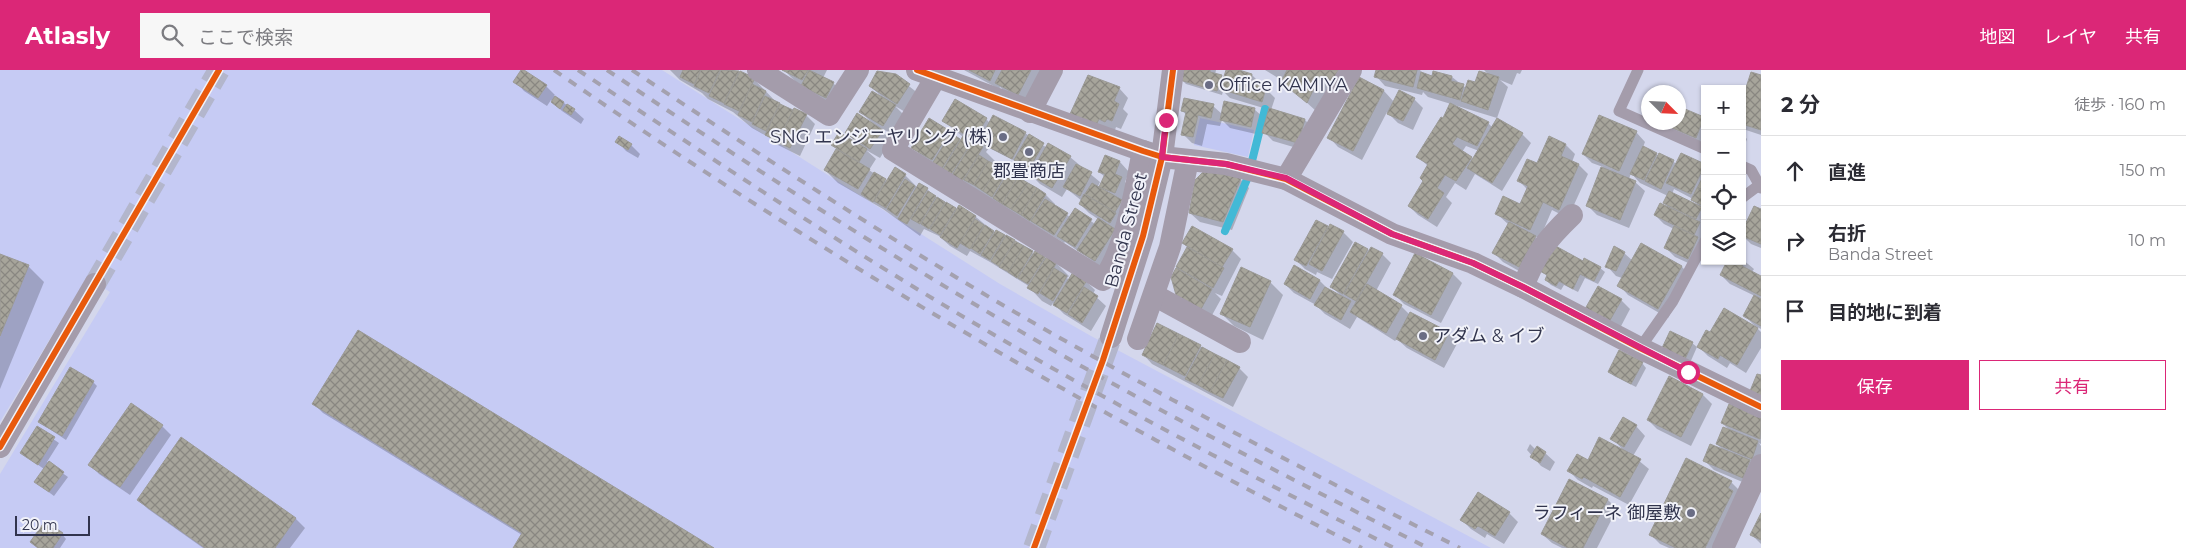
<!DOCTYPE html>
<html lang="ja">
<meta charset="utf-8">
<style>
body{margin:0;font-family:Montserrat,"Noto Sans JP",sans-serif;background:#f7f7f7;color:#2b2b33}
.controls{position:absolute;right:15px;top:15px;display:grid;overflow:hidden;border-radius:0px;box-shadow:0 1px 4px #0004}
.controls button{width:45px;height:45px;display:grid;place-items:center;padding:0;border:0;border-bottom:1px solid #e1e1e2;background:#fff;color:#2b2b33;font:25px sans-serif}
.compass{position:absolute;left:1641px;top:15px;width:45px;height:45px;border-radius:50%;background:#fff;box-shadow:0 1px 4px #0004;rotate:114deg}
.scale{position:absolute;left:15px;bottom:12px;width:75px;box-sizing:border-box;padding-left:5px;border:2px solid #31344d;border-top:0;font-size:14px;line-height:18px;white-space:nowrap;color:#31344d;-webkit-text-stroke:4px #f1f2f9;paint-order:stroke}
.stop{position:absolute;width:15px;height:15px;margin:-11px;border:4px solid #db2777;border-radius:50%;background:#fff}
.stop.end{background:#db2777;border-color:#fff;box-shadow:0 1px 5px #0008}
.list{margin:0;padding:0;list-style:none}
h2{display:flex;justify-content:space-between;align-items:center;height:65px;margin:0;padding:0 20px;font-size:21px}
h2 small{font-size:16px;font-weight:400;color:#7c7c81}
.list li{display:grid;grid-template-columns:32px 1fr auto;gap:15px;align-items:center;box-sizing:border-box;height:70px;padding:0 20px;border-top:1px solid #e1e1e2}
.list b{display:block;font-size:19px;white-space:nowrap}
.list p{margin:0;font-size:16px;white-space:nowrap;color:#7c7c81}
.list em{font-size:16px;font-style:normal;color:#7c7c81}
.actions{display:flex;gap:10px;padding:15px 20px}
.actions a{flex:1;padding:11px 0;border:1px solid #db2777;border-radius:0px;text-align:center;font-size:18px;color:#db2777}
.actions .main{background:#db2777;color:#fff}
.icon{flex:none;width:28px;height:28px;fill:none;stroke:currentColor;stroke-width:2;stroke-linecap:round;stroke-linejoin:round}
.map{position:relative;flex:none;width:1761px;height:478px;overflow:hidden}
header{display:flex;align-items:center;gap:30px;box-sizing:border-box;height:70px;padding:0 25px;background:#db2777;color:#fff}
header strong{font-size:24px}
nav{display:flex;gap:28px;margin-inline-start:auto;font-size:18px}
.search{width:350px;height:45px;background:#f7f7f7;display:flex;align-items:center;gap:12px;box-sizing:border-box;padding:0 18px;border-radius:0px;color:#7c7c81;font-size:19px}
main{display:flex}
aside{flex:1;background:#fff}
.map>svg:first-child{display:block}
.built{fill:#c6cbf4}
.park{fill:#c2c8f4}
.shadow{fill:#0003;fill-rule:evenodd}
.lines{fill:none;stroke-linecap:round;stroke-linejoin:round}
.stream{stroke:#42b9d6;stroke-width:8}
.building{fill:url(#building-cross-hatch);stroke:#9b9a96}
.street-tunnel{stroke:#b3b6cc;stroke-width:22;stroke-dasharray:22 11;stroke-linecap:butt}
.lane{stroke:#a49cab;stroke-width:11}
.street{stroke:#a49cab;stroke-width:22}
.rail{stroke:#a4a1af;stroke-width:4;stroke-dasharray:9 9;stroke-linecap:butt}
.cycleway-casing{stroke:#f1f2f9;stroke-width:9}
.cycleway{stroke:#e8590c;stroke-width:6}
.route{stroke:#db2777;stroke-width:6}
.poi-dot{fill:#6a6d85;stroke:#f1f2f9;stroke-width:2}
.labels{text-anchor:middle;stroke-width:4;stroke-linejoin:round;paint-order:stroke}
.poi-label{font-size:18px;fill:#31344d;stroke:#f1f2f9;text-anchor:start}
.street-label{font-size:18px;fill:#31344d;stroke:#f1f2f9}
</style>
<header>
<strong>Atlasly</strong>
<div class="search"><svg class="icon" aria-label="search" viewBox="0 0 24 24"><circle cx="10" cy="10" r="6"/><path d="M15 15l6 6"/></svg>ここで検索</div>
<nav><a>地図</a><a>レイヤ</a><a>共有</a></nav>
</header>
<main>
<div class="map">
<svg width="1761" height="478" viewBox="0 0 1761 478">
<defs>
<pattern id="building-cross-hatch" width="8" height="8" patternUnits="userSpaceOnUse" patternTransform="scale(1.25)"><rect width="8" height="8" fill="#a7a59b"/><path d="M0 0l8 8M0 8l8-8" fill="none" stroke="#898781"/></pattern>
</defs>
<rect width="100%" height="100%" fill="#d4d7ec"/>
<polygon class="built" points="0,0 662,0 1000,214 1091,266 1491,478 0,478 0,404 110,222 87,207 0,352"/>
<polygon class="park" points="1200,48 1254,60 1248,87 1194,75"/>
<g class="shadow">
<polygon points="522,0 546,16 555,25 554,26 574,40 584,49 581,54 562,41 551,30 547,36 524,21 515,11"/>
<polygon points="670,0 734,0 754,9 777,33 794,42 806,45 815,54 800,86 776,74 770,68 752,58 733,42 708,29 702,23 680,10"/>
<polygon points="784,0 827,0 823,8 833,13 846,26 839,40 796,12"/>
<polygon points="964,0 1045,0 1027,33 1006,22 1000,17 999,19"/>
<polygon points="1184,0 1216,0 1215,5 1224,9 1227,0 1252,5 1261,14 1260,18 1266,19 1275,28 1271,40 1305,50 1314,59 1307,81 1273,71 1264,62 1270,40 1230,28 1223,21 1222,25 1186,14 1181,9"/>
<polygon points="1265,0 1354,0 1316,41 1283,11"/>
<polygon points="1377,0 1420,0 1424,5 1433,7 1434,2 1452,7 1466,18 1489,5 1484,0 1522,0 1520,4 1517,3 1512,15 1500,10 1508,17 1497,48 1428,27 1423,22 1422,25 1385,16 1376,6"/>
<polygon points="896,6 919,24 907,43 895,36 904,45 893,64 878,57 891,70 880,88 866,80 876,89 869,100 887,112 905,105 918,118 927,119 934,126 957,140 959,137 976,147 995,163 996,161 1034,184 1056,193 1069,206 1067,208 1069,210 1086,211 1095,220 1093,224 1106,236 1091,261 1064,244 1053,233 1051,236 1042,231 1027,215 990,192 970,181 967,186 950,176 939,166 924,159 920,166 883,139 838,113 825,100 837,79 833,75 858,74 846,62 872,53 861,42 882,27 870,16"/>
<polygon points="1761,6 1761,65 1746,60 1742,57 1742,34"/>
<polygon points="1359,9 1384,21 1394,32 1414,29 1423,38 1413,60 1398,53 1387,42 1362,90 1338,77 1329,67"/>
<polygon points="1119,18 1128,28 1123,39 1128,44 1121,59 1116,57 1115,60 1080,53"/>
<polygon points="1213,36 1222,44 1254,39 1264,48 1260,65 1230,58 1222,50 1220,56 1207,54 1202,76 1192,73 1183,64 1187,45 1182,41"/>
<polygon points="1704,48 1705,72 1702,69 1700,72 1669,59 1664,54"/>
<path d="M986,49L990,53L1025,63L1047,78L1070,87L1100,112L1097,118L1107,122L1101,116L1105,107L1099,102L1106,87L1120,92L1129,102L1125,112L1130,117L1125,131L1118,129L1130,140L1120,161L1112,158L1123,169L1104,199L1065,172L1064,173L922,87L913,77L949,62L961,70L963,67L943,50ZM989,78L1017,92L1032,104L1031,105L1040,114L1062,127L1067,119L1082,131L1080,134L1089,143L1098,149L1095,154L1075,139L1070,147L1054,136L1055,134L1046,125L993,95L995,91L986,82Z"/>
<path d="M1441,49L1488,53L1493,58L1522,64L1531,73L1502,121L1475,104L1466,120L1455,113L1446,127L1452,133L1437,157L1418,145L1409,136L1424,112L1428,96L1418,87ZM1466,76L1479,81L1474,90L1462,82Z"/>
<path d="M1636,62L1645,72L1643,77L1659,86V84L1677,94L1681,84L1705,96V169L1697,197L1675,187L1665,177L1674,159L1664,154L1655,145L1671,140L1664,133L1668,126L1640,113L1631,103L1629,109L1635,112L1645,121L1629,158L1597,145L1587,135L1603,97L1592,93L1583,84ZM1674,119L1693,129L1698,136L1672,124Z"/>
<polygon points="1742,64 1747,69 1742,82"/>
<polygon points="617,71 631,75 640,84 638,88 626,81"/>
<polygon points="1566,75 1575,84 1572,92 1579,95 1588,104 1568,148 1552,140 1540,168 1534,166 1544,176 1528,206 1503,192 1494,183 1509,155 1497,144 1520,135 1527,119 1518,110"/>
<polygon points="1240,109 1249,118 1232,160 1200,152 1190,143"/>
<polygon points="1761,141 1761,178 1751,174 1742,165"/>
<polygon points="1317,151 1329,158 1331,155 1343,162 1353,172 1332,209 1317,202 1316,205 1305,199 1296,190"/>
<polygon points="1183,173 1232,180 1241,189 1222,226 1215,223 1221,229 1211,247 1177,224 1172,208 1188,178"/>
<polygon points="1642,175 1682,197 1691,206 1668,248 1628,225 1619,215 1622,208 1616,206 1607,196 1624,183 1633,191"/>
<polygon points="1367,180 1382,184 1391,193 1376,221 1401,236 1410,245 1448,263 1458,272 1444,298 1407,278 1397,269 1395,271 1357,247 1350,259 1325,244 1316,235 1294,223 1285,214 1295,197 1320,211 1330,221 1341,226 1332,217"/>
<polygon points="0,185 28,196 44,212 0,319"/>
<polygon points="1742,189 1754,199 1752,202 1761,207 1761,259 1755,256 1745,246 1755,226 1730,214 1721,205 1742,191"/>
<polygon points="1584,193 1600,198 1605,202 1598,214 1585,208 1578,222 1564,215 1561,220 1551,215 1546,210 1548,206 1540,200"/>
<polygon points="1453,204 1462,213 1441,253 1404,234 1395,225"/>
<polygon points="1270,212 1283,225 1263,270 1234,256 1221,243"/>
<polygon points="1621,230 1630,239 1619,260 1596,248"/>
<polygon points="1756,257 1761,262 1761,278 1746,303 1730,293 1727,298 1708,286 1699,277 1710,264"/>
<polygon points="1692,273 1697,277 1690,293 1668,282"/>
<polygon points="1200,276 1239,298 1248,307 1233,337 1152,294 1143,284"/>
<polygon points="1642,293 1646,298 1636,317 1614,306 1609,301"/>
<polygon points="1669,308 1703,325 1712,334 1691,376 1657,359 1648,350"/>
<polygon points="93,312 97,316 66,370 39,352"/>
<polygon points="314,334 712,478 514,478 522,465 323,343"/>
<polygon points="1729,336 1761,349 1761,374 1759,373 1761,376 1761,397 1752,416 1714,400 1705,391 1724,381 1717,374 1730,361 1722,353"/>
<polygon points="162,356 171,365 130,425 99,404 90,395"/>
<polygon points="1636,356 1645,366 1633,386 1649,399 1629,435 1593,416 1592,418 1578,410 1569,401 1588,391 1623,380 1612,368"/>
<polygon points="37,358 59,373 47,392 68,407 54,426 35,412 44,399 21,383"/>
<polygon points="1530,374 1536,380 1545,383 1555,392 1550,401 1541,396 1527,380"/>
<polygon points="1570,411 1608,430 1617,439 1597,478 1562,478 1552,473 1542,464"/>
<polygon points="1731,412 1740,421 1719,478 1669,478 1660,474 1650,464"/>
<polygon points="139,430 296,449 305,458 290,478 203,478 148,439"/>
<polygon points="1509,443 1518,452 1504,474 1487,464 1485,468 1471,459 1462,450"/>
<polygon points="1761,446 1761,474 1752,465"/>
<polygon points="62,464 66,469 60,478 38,478 31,472"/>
</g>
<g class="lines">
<polyline class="stream" points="1225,161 1248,107 1265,39"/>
</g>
<g class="building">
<polygon points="521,0 524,0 547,15 538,28 513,12"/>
<polygon points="683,0 701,0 694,14 680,7"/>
<polygon points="701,0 720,0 709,23 694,16"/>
<polygon points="721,0 739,1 724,33 709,26"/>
<polygon points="782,0 808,0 802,10"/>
<polygon points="809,0 834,12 826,28 801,16"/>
<polygon points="969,0 995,0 990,11"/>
<polygon points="1002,0 1031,0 1018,25 995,13"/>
<polygon points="1183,0 1210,0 1210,2 1222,5 1217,21 1180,10"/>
<polygon points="1226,0 1239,0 1252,4 1250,13 1266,18 1262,32 1220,19"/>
<polygon points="1287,0 1341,0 1335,13 1320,6 1307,33 1281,12"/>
<polygon points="1376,0 1417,0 1413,17 1374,7"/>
<polygon points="740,1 755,8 739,41 724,34"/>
<polygon points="877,1 896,4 910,14 897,34 869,16"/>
<polygon points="1433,1 1452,6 1451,11 1464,14 1460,30 1417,18 1421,2 1432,6"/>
<polygon points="1479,1 1499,7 1488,40 1461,31 1468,10 1475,12"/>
<polygon points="1751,2 1761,5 1761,60 1742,54 1742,30"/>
<polygon points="1088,5 1120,17 1114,31 1119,34 1112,51 1107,49 1105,52 1099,49 1096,55 1070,44"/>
<polygon points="1359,7 1384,20 1353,81 1327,68"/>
<polygon points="752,14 766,21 752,52 738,45"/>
<polygon points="1399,20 1415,28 1403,51 1387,44"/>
<polygon points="872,21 896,35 883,56 859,42"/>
<polygon points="555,26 564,32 560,39 551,32"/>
<polygon points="765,26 780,33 766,61 752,54"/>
<polygon points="1184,28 1214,34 1211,48 1198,45 1193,67 1181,65 1186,42 1181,41"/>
<polygon points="955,29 987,48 974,70 942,51"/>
<polygon points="1224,31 1255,38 1251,57 1220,50"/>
<polygon points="1450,33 1489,52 1477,76 1457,67 1452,74 1472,87 1456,111 1445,105 1437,118 1444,123 1428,149 1408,136 1423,111 1420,108 1428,94 1416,87 1441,47 1443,48"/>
<polygon points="567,34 575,39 571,45 563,40"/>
<polygon points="780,34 793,40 778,71 765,65"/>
<polygon points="1678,36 1704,47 1696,68 1663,54 1664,52 1678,52"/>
<polygon points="794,38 807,44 790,78 778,72"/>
<polygon points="1269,38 1305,49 1298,73 1262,63"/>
<polygon points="857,43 883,60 870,79 845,63"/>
<polygon points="993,45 1026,62 1012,89 979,72"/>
<polygon points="1599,45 1637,61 1619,101 1582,84"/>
<polygon points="929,48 950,61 932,90 911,78"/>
<polygon points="1497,48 1523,63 1492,113 1467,98"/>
<polygon points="839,62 867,79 859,92 831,75"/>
<polygon points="951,63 960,69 941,100 932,94"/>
<polygon points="1029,64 1044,73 1029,99 1014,90"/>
<polygon points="619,66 632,74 628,80 615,72"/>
<polygon points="963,66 972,71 950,106 942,101"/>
<polygon points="1549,66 1566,74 1561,86 1579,94 1559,140 1543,132 1530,160 1495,144 1503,126 1520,134 1528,116 1517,111 1527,89 1537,93"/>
<polygon points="973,71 983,77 961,113 951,107"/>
<polygon points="1048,73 1071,86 1052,118 1030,105"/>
<polygon points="1643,76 1657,83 1644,110 1630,104"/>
<polygon points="836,79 870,99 858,119 824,100"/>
<polygon points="1659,83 1674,90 1661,119 1645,111"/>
<polygon points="1681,83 1705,94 1691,124 1666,113"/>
<polygon points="979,85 988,91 974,115 964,110"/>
<polygon points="1105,85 1120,91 1115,104 1122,107 1115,123 1099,117 1105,104 1098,102"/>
<polygon points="988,91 998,96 983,121 974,115"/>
<polygon points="1076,94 1092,102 1080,126 1063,117"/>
<polygon points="998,96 1007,102 992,127 983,121"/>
<polygon points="895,97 906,104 886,138 874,131"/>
<polygon points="1601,97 1636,111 1620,150 1586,136"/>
<polygon points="1009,101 1018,107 1002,134 993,128"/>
<polygon points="1204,101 1241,108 1223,152 1189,143 1195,110"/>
<polygon points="874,102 886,109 873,132 861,124"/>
<polygon points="1704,105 1705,106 1705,122 1697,118"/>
<polygon points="1018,107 1028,113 1011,139 1002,134"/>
<polygon points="905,109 915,116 897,146 887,139"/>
<polygon points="919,113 928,118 907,154 898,149"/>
<polygon points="1028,113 1037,118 1021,145 1011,139"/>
<polygon points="1092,113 1122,130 1115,142 1085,124"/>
<polygon points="1037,118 1046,124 1030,151 1021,145"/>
<polygon points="1697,118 1705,122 1705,137 1691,130"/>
<polygon points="928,121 936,126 920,154 911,149"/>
<polygon points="1669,121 1702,137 1696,149 1663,133"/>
<polygon points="1084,124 1116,143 1110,153 1079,134"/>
<polygon points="937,127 945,132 929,159 921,154"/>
<polygon points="1045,129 1068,143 1054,165 1031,151"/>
<polygon points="946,132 956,138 940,165 930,159"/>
<polygon points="1660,133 1700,152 1694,165 1654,145"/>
<polygon points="959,135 976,146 957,178 940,167"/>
<polygon points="1754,136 1761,139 1761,174 1742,166 1742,161"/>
<polygon points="1075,138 1092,149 1075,177 1057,166"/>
<polygon points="1098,148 1115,159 1095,191 1077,180"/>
<polygon points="975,149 984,155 970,179 960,173"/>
<polygon points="1316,150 1328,156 1306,196 1294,190"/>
<polygon points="1509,152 1536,166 1519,197 1492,183"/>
<polygon points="1330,154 1344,161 1322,201 1309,194"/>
<polygon points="985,155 994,161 980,184 971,178"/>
<polygon points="1192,156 1233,179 1222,197 1182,173"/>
<polygon points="1674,156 1698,167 1688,189 1664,178"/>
<polygon points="996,160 1005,165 990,190 981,185"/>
<polygon points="1006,165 1015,170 999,196 991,191"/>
<polygon points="1015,171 1024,176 1009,202 999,197"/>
<polygon points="1355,172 1368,179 1343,224 1330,217"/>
<polygon points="1641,173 1682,196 1658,239 1617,216"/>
<polygon points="1552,174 1583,191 1584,188 1601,197 1594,211 1580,204 1573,219 1559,211 1556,216 1545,210 1547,205 1538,200"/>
<polygon points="1024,176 1033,181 1017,208 1008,202"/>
<polygon points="1614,176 1625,182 1616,201 1605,197"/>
<polygon points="1187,177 1224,198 1213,218 1176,197"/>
<polygon points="1371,177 1383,183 1356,231 1344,224"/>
<polygon points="1035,181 1045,187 1028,214 1018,208"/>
<polygon points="1415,183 1453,203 1431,245 1393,225"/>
<polygon points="0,184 29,195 0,266"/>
<polygon points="1047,186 1057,192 1038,224 1027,218"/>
<polygon points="1742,188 1745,189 1742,196 1761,206 1761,226 1720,205 1727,191 1742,191"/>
<polygon points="1294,195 1320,210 1310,229 1284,214"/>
<polygon points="1241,197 1271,211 1250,257 1220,244"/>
<polygon points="1054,198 1067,206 1053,231 1040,223"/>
<polygon points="1176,198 1212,219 1201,239 1176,225 1171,207"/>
<polygon points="1073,202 1087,210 1067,243 1053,235"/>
<polygon points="1367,214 1402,235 1386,263 1350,242"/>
<polygon points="1598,216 1622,229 1609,252 1585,239"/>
<polygon points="1084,217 1098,226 1082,253 1068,244"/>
<polygon points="1325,217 1351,231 1341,250 1314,235"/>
<polygon points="1754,225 1761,229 1761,256 1743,246"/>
<polygon points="1724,238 1758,258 1737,295 1720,285 1718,289 1697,277 1706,260 1710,262"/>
<polygon points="1410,242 1449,262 1435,290 1396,269"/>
<polygon points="1157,253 1179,264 1163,295 1142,285"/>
<polygon points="358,260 714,478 513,478 522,463 312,334"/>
<polygon points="1670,261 1693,272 1685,289 1662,278"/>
<polygon points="1179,264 1201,275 1185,306 1163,295"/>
<polygon points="1202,277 1215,284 1198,315 1185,309"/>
<polygon points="1619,280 1643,292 1631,314 1608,302"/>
<polygon points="1215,284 1227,290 1210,322 1198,315"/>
<polygon points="1227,290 1240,297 1223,328 1210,322"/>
<polygon points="70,297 94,311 62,366 38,352"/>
<polygon points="1757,304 1761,305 1761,326 1750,321"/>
<polygon points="1669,306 1703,324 1681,367 1647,350"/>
<polygon points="131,333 163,355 120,417 88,395"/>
<polygon points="1729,334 1761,348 1760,369 1721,353"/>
<polygon points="1623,347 1637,355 1624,377 1610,369"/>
<polygon points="37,356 55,367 38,395 20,383"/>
<polygon points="1723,357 1758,371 1752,389 1716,374"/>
<polygon points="181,367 296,448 275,478 205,478 137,430"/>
<polygon points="1599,367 1641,389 1620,427 1584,407 1582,409 1567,401 1577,384 1588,390"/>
<polygon points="1710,374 1750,390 1743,408 1703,391"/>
<polygon points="1537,376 1546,382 1540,393 1530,387"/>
<polygon points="1686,388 1732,411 1728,418 1733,421 1705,478 1676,478 1649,465"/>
<polygon points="49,391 64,402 49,422 34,412"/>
<polygon points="1569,409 1608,429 1583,478 1568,478 1541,464"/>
<polygon points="1478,422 1510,442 1495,466 1478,456 1475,459 1460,450"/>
<polygon points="1761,443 1761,470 1750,465"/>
<polygon points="45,451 63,463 53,478 38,478 30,472"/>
</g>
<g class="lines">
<g class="street-tunnel">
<polyline points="95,214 219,0"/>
<polyline points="1034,478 1111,267"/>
</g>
<g class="lane">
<polyline points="1638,0 1619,41 1705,79"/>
<polyline points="1742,96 1751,100 1761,118"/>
<polyline points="1742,128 1759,115"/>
<polyline points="1640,278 1673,231 1705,171"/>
</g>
<g class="street">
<polyline points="758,0 829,45 858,0"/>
<polyline points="917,0 1143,81 1162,87 1226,94 1286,109 1392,164 1473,193 1523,217 1640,278 1761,337"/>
<path d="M936,7L893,80L1103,210C1126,179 1135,120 1143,81"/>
<polyline points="1030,42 1052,0"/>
<polyline points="1286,109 1351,0"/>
<path d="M1523,217C1536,183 1546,170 1572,145"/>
<polyline points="1154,225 1240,272"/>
<polyline points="1111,267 1143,166 1162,87 1173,0"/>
<polyline points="1138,269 1170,177 1188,90"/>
<polyline points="0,377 95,214"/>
<polyline points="1723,478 1761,395"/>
</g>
<g class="rail">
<path d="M554,0C811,179 1082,337 1362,478"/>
<path d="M578,0C714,90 850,181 991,263C1123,340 1258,409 1394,478"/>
<path d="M607,0C735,86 865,170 998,248C1138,331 1283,405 1428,478"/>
<path d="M632,0C755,82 879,162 1006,237C1154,323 1307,401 1460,478"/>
</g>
<defs>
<g id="cycleway">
<polyline points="917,0 1143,81 1162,87 1226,94 1286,109 1392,164 1473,193 1523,217 1640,278 1761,337"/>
<polyline points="0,377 219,0"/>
<polyline points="1034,478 1103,290 1143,166 1162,87 1173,0"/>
</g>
</defs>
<use href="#cycleway" class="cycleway-casing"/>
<use href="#cycleway" class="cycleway"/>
</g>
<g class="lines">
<polyline class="route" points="1166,50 1162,87 1226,94 1286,108 1392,164 1473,193 1523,217 1688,302"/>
</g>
<g class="poi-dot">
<circle cx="1209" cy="15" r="5"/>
<circle cx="1003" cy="67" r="5"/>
<circle cx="1029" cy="82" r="5"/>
<circle cx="1423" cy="266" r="5"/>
<circle cx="1691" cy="443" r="5"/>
</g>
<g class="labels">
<g class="poi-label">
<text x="1219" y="21">Office KAMIYA</text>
<text x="993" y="73" text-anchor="end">SNG エンジニヤリング (株)</text>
<text x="1029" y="107" text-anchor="middle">郡畳商店</text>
<text x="1433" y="272">アダム &amp; イブ</text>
<text x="1681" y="449" text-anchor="end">ラフィーネ 御屋敷</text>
</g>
<g class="street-label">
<text transform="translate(1126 160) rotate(-75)" y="6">Banda Street</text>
</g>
</g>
</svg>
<div class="controls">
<button>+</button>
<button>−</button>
<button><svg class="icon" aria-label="locate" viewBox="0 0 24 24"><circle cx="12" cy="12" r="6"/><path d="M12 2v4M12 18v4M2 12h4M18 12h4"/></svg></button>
<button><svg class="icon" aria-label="layers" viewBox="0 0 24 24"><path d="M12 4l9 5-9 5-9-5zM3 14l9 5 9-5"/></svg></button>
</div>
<svg class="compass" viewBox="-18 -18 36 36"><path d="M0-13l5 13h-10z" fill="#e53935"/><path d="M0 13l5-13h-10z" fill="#7c7c81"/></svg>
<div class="scale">20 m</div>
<div class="stop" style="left:1688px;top:302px"></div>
<div class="stop end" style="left:1166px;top:50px"></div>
</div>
<aside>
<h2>2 分<small>徒歩 · 160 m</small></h2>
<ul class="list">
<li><svg class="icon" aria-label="ahead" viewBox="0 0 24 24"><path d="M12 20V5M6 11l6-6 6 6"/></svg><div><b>直進</b></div><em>150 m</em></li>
<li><svg class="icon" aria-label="right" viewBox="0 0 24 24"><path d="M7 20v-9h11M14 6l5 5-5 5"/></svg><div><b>右折</b><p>Banda Street</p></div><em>10 m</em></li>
<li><svg class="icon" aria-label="arrive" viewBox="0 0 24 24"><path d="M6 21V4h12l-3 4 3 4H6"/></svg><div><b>目的地に到着</b></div></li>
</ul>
<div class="actions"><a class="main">保存</a><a>共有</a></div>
</aside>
</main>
